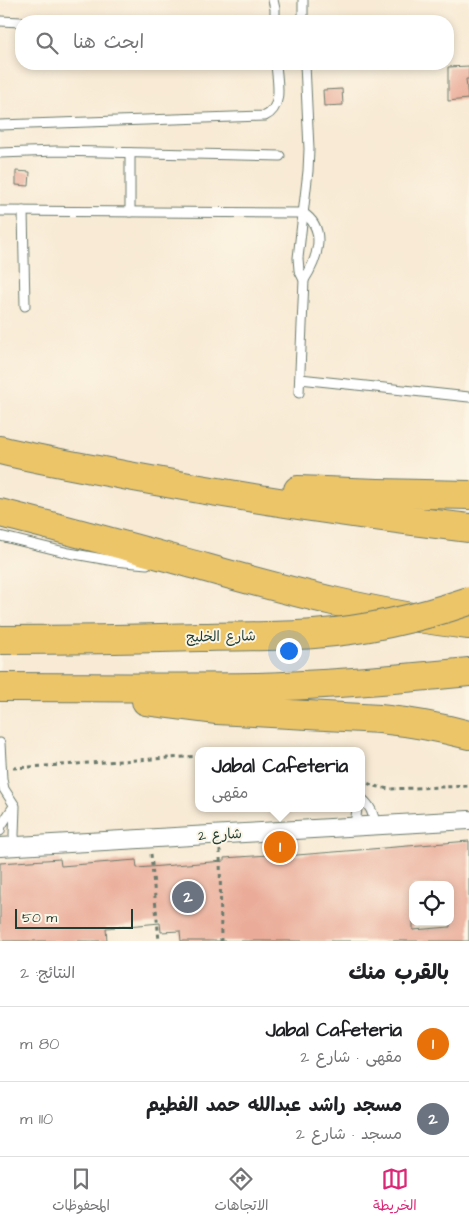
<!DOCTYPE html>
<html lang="ar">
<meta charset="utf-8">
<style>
body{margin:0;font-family:"Architects Daughter","Playpen Sans Arabic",sans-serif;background:#f2f2f2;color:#202124;direction:rtl}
.controls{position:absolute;right:15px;bottom:15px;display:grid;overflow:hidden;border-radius:10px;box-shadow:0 2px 8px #0003}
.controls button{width:45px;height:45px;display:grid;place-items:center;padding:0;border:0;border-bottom:1px solid #e0e0e0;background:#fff;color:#202124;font:25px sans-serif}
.scale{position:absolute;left:15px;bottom:12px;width:118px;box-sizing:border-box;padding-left:5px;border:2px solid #1f3d34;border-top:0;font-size:14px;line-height:18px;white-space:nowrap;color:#1f3d34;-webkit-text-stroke:4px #fcf5e5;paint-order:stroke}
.you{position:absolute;left:288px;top:650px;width:18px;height:18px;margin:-12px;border:4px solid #fff;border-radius:50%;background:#1a73e8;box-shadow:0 0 0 8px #1a73e833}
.badge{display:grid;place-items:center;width:32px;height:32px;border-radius:50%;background:#db2777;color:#fff;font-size:16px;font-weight:700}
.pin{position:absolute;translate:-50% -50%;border:2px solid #fff;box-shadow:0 1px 5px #0006}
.popup{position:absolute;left:195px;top:747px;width:170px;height:65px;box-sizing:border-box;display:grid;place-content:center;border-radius:10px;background:#fff;filter:drop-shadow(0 1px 4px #0005);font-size:16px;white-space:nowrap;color:#757577}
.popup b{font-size:19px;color:#202124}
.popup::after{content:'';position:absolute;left:50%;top:100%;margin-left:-10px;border:10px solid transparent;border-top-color:#fff}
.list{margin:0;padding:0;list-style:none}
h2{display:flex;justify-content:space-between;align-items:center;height:65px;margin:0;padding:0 20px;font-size:21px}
h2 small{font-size:16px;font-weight:400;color:#757577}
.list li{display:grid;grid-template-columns:32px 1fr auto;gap:15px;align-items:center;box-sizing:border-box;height:75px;padding:0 20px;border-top:1px solid #e0e0e0}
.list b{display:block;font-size:19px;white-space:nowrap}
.list p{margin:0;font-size:16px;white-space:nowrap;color:#757577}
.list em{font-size:16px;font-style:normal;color:#757577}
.icon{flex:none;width:28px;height:28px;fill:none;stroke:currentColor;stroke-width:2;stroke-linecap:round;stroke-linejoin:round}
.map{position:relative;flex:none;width:469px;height:941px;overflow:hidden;direction:ltr}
.search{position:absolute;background:#fff;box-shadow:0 2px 8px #0003;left:15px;right:15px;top:15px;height:55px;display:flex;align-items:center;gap:12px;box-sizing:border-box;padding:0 18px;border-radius:20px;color:#757577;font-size:19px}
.sheet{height:215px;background:#fff}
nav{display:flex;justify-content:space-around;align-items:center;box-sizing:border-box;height:70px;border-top:1px solid #e0e0e0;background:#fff;font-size:14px;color:#757577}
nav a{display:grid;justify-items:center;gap:2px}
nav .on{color:#db2777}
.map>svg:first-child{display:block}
.building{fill:#eaab98;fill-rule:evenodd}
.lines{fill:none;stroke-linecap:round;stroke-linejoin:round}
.lane-casing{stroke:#6b7a6c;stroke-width:11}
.street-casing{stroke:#6b7a6c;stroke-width:20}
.primary-casing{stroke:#6b7a6c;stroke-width:30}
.highway-casing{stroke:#6b7a6c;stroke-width:30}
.path{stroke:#6b7a6c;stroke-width:3;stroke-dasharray:4 4;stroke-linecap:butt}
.lane{stroke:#fff;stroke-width:9}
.street{stroke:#fff;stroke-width:18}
.primary{stroke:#edc569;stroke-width:28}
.highway{stroke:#edc569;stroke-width:28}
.primary-bridge-casing{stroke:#6b7a6c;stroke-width:30;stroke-linecap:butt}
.primary-bridge{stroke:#edc569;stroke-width:28}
.labels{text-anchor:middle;stroke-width:4;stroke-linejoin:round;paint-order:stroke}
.street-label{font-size:14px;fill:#1f3d34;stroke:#fcf5e5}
</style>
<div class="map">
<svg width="469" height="941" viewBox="0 0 469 941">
<rect width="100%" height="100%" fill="#fcf5e5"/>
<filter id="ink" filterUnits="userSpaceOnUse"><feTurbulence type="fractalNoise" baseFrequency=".02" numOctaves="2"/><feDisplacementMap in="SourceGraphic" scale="10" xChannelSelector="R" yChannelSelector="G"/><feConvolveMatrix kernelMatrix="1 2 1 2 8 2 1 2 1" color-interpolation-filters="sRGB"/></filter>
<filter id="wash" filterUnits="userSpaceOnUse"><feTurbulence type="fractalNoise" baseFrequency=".0096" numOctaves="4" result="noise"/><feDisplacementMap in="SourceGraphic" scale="20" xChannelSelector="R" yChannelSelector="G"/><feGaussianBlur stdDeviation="1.12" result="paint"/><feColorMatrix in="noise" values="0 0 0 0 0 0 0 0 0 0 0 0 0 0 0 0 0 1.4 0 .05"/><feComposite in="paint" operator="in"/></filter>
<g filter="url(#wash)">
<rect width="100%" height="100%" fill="#f8ead4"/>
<g id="blocks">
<g class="building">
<polygon points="469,66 469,79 466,79 468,99 448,101 448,67"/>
<polygon points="342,89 343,105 324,106 323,90"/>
<polygon points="16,171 30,172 29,186 16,185"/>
<path d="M469,841V941H181L180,931L161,932L160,923L106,928L107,941H0V863L60,859L61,866L136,860L137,868L224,861V858L284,854L285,856ZM413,885H450V927L413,930Z"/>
</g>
</g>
</g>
<g filter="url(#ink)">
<use href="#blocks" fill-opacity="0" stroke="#6b7a6c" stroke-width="1"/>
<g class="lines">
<defs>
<g id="lane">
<polyline points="273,0 275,9 275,21"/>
<polyline points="303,0 303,21"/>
<polyline points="0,21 21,22"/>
<path d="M0,125L265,116C284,107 277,81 276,64"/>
<polyline points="0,153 56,151 280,156"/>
<path d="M0,211L303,213C328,229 317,260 304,280"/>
<polyline points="23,211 25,306"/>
<polyline points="130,212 130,153"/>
<polyline points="300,379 469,397"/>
<polyline points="299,393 304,280 299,270 298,258 308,171 309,149 305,64"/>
<polyline points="0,536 69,553 114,561 147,564"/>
<polyline points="0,743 2,779 4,789 15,806 14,835 15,846"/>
<path d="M361,798C370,805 374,813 375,825"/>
<polyline points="355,826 357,808"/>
<polyline points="0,831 1,826 14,806"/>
</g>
<polyline id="street" points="0,847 469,820"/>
<g id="primary">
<path d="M0,687C86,687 172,688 257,687C328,685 399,679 469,672"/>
<path d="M146,701L217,710L380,719C410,722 439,727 469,735"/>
</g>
<g id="highway">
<path d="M0,450C44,461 89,468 134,477C245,498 357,515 469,528"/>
<polyline points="298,490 378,493 469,495"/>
<path d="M0,513C69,530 137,549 206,568C292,592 379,615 469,625"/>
</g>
</defs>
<use href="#lane" class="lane-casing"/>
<use href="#street" class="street-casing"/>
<use href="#primary" class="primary-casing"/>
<use href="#highway" class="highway-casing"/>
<g class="path">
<polyline points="283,751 309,750 317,751"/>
<polyline points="13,768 199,756"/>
<polyline points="361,780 374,786 389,789 469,786"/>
<polyline points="220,850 221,941"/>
<polyline points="151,854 159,941"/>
</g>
<use href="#lane" class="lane"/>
<use href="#street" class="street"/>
<use href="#primary" class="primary"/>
<use href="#highway" class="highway"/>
<defs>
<path id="primary-bridge" d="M0,640C67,640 134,639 200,637C238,636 276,637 314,634C367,630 419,618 469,601"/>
</defs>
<use href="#primary-bridge" class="primary-bridge-casing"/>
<use href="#primary-bridge" class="primary-bridge"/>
</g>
</g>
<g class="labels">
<g class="street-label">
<text transform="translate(221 636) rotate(-1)" y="5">شارع الخليج</text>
<text transform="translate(220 834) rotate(-3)" y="5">شارع 2</text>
</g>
</g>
</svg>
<div class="controls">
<button><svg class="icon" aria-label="locate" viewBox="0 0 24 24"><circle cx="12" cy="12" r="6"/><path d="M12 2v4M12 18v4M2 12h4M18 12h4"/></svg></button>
</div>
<div class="scale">50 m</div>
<div class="you"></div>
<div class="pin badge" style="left:280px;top:847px;background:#e8710a">1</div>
<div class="popup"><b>Jabal Cafeteria</b>مقهى</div>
<div class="pin badge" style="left:188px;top:897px;background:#6b7280">2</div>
<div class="search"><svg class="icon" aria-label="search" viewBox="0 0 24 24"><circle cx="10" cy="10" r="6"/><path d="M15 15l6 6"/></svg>ابحث هنا</div>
</div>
<section class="sheet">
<h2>بالقرب منك<small>النتائج: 2</small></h2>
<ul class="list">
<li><span class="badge" style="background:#e8710a">1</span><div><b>Jabal Cafeteria</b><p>مقهى · شارع 2</p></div><em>80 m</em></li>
<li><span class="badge" style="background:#6b7280">2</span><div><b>مسجد راشد عبدالله حمد الفطيم</b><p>مسجد · شارع 2</p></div><em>110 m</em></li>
</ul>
</section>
<nav>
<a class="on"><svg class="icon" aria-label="map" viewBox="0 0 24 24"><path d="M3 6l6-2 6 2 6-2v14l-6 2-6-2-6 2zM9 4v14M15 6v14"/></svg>الخريطة</a>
<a><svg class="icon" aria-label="directions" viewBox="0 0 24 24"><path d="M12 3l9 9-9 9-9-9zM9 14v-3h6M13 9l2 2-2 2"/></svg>الاتجاهات</a>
<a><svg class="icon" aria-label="saved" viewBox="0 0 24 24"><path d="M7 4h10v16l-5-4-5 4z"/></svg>المحفوظات</a>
</nav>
